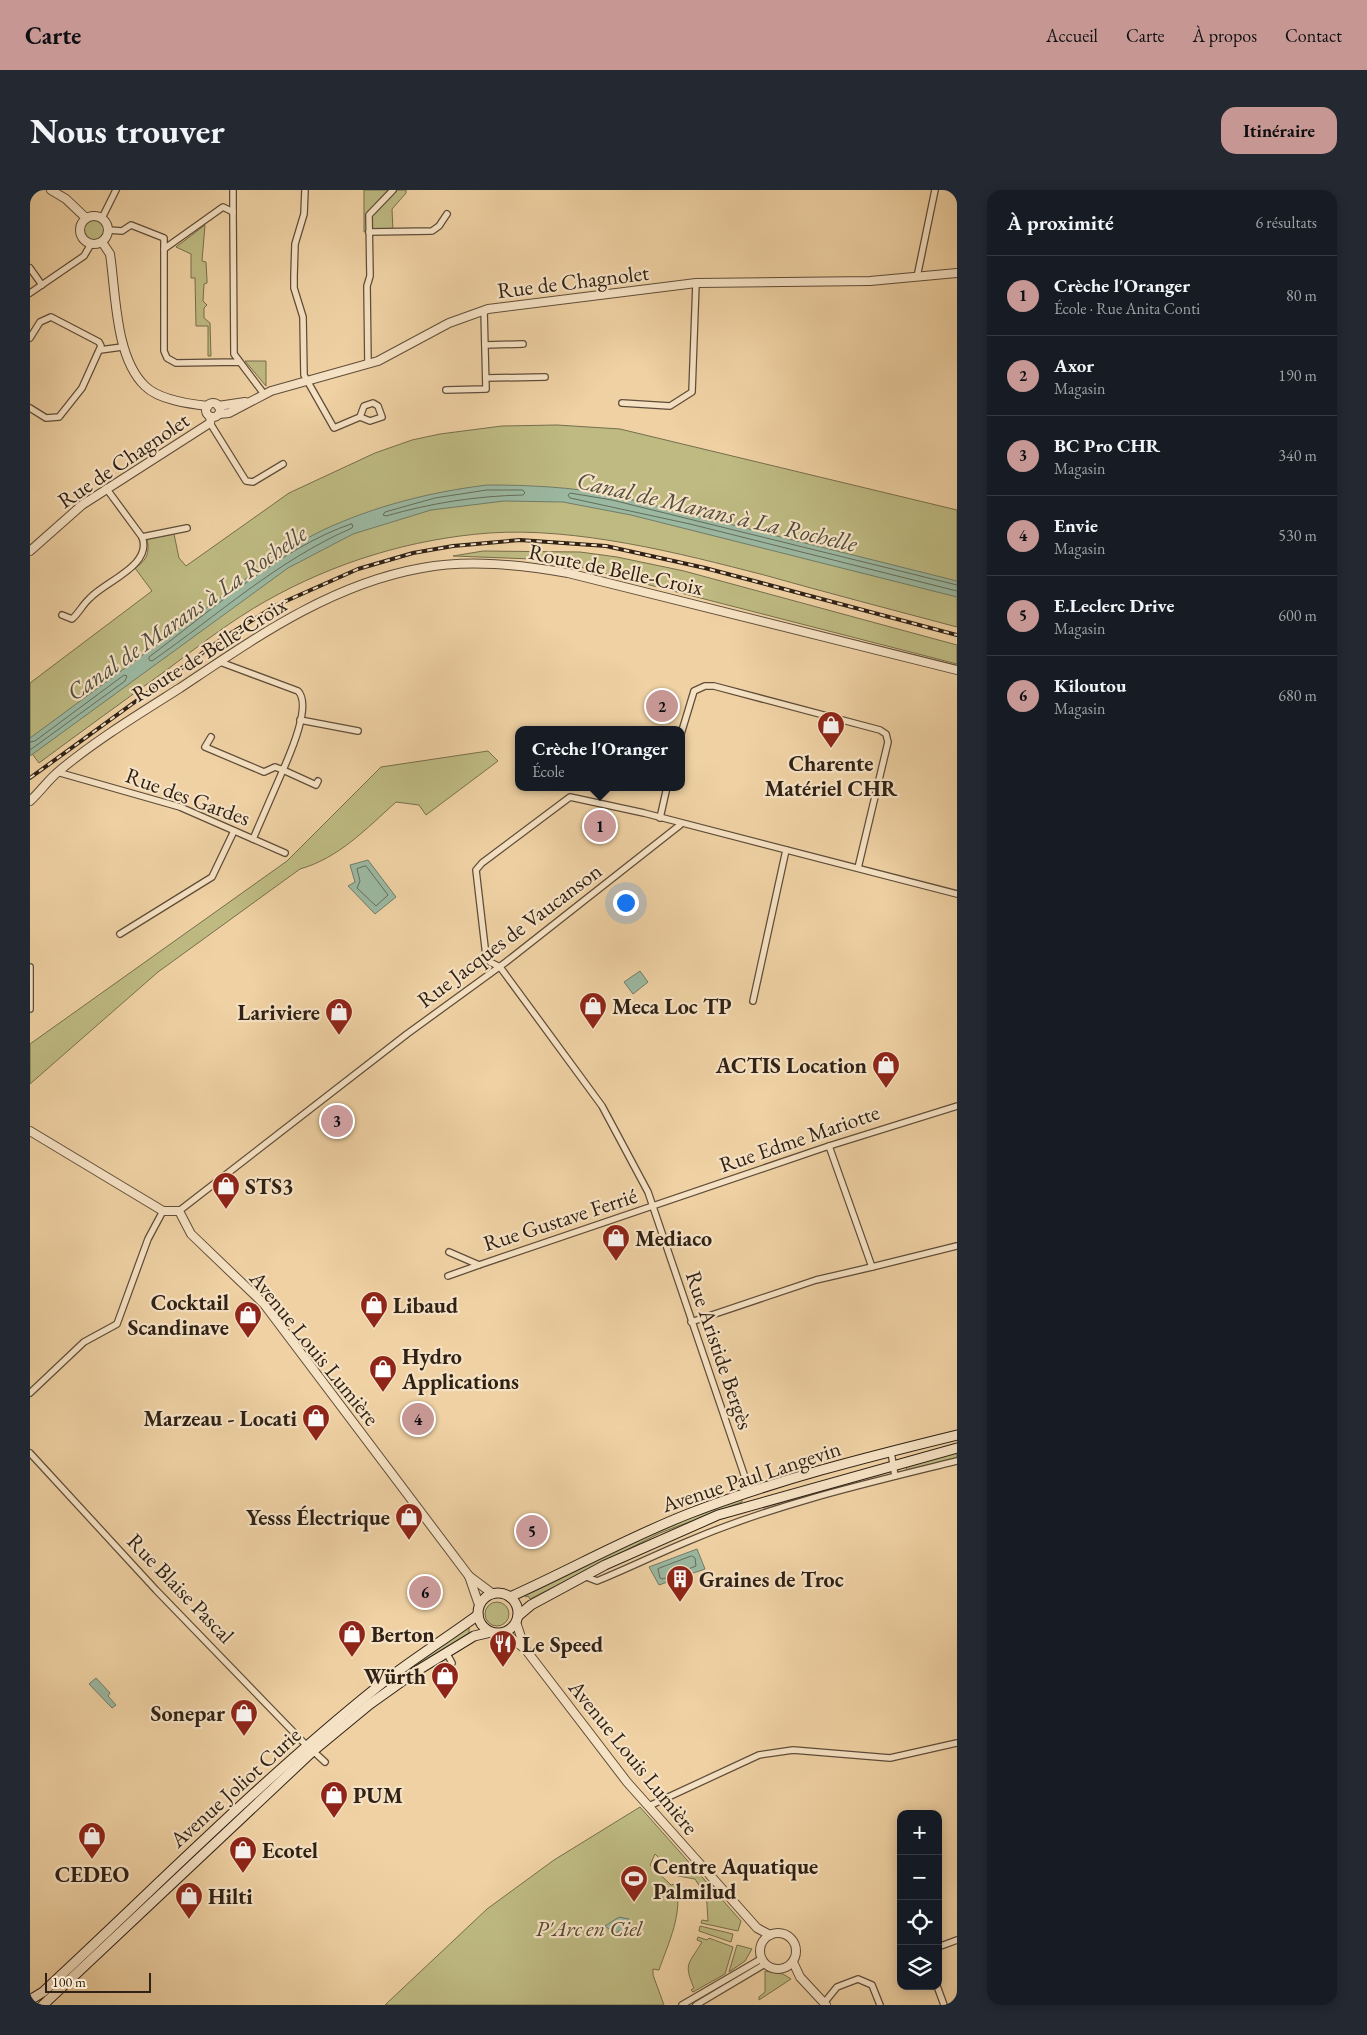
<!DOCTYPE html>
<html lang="fr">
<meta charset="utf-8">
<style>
body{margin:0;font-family:"EB Garamond",serif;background:#242831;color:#f1f3f6}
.controls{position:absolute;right:15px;bottom:15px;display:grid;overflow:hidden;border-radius:10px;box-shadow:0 2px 12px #0003}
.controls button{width:45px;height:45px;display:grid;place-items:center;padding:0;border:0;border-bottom:1px solid #363941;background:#171b24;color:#f1f3f6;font:25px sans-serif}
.scale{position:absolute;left:15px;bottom:12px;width:106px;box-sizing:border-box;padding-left:5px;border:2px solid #2f2116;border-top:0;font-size:14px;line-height:18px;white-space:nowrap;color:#2f2116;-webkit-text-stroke:4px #f5e1c3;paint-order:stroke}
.you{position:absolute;left:595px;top:712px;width:18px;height:18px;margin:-12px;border:4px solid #fff;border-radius:50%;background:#1a73e8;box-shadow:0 0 0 8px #1a73e833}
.badge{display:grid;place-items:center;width:32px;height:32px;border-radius:50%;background:#c59692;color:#111;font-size:16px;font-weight:700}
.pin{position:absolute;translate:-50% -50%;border:2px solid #fff;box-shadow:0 1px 5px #0006}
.popup{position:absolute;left:485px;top:536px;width:170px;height:65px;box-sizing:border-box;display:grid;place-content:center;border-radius:10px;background:#171b24;filter:drop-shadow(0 1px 4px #0005);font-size:16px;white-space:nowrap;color:#9ea1a6}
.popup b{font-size:19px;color:#f1f3f6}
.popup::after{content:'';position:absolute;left:50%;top:100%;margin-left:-10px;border:10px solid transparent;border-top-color:#171b24}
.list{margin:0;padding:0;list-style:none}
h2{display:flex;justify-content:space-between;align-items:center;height:65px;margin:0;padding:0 20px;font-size:21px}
h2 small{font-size:16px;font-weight:400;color:#9ea1a6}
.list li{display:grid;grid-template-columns:32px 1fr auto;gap:15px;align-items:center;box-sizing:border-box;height:80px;padding:0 20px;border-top:1px solid #363941}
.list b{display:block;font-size:19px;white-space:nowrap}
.list p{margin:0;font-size:16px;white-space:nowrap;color:#9ea1a6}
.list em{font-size:16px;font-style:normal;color:#9ea1a6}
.icon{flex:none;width:28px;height:28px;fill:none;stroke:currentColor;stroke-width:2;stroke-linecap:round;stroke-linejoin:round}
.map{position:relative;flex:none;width:927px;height:1815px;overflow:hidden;border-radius:15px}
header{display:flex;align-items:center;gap:30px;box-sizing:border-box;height:70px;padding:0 25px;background:#c59692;color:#111}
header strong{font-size:24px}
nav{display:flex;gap:28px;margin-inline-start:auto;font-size:18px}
.intro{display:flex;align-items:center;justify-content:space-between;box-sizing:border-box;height:120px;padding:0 30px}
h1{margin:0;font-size:35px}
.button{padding:12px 22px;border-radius:15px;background:#c59692;color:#111;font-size:18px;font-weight:700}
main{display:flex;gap:30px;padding:0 30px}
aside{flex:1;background:#171b24;border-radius:15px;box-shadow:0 2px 12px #0003}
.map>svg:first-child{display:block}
.green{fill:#beba82;stroke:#766e4c}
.water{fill:#9bb8a1;stroke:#707c69}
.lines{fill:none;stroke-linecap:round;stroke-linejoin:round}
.shore{stroke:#656c5c;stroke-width:1}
.minor-casing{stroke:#5f4d39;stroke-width:8}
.tertiary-casing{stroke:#5f4d39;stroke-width:10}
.secondary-casing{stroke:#2f2116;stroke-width:11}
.minor{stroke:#f5e1c3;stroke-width:5.5}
.tertiary{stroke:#f5e1c3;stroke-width:8}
.secondary{stroke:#f5e1c3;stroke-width:9}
.rail-casing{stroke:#2f2116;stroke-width:4}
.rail{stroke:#f5e1c3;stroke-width:2;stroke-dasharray:5.5;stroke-linecap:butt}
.labels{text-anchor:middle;stroke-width:4.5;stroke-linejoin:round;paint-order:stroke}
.street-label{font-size:22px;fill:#2f2116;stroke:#f5e1c3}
.poi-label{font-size:22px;font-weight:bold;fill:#2f2116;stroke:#f5e1c3;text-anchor:start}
.park-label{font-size:22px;font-style:italic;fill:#534731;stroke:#f5e1c3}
.water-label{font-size:24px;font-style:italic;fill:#4f4e40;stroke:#f5e1c3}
</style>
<header>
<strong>Carte</strong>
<nav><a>Accueil</a><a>Carte</a><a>À propos</a><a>Contact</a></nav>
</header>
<div class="intro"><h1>Nous trouver</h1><a class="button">Itinéraire</a></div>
<main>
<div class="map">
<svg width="927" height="1815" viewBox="0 0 927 1815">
<rect width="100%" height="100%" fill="#efd1a3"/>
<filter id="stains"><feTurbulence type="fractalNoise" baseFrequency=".004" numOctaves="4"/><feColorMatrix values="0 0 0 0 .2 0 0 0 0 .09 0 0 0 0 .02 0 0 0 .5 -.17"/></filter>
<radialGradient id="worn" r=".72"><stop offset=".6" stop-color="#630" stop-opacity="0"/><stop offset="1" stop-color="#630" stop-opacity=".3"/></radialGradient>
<g class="green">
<polygon points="334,0 376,0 376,3 362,19 363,41 334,42"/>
<circle cx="64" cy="40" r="10"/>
<polygon points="175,35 172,71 176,72 177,90 177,93 174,94 173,111 177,115 174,118 174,128 180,133 181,166 178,166 178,136 166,136 165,88 161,88 161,64 146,57"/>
<polygon points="215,171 236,171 236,196"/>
<path d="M527,235L590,239L927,320V437C863,420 798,403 734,385C649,363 547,337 459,343C381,349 305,372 236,411C202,430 170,455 138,479C95,510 52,541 9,573L0,561V493L122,401L105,378C117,370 120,363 117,349L144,344L149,368L156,376L259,303L345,263L382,250L410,244L472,236Z"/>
<polygon points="453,361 550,362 587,367 654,381 927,455 927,474 546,376 502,369 423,366"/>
<path d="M458,561L468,571L396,625L389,615L366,612C337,638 309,668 270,679L128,782L0,894V854L257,671L351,577Z"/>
<polygon points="927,1261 927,1268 878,1280 876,1278 875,1276"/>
<path d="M712,1309V1312L630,1343L500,1409L498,1406L496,1407L495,1405C522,1393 547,1378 573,1364C616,1341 665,1324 712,1309Z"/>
<circle cx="467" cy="1424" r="12"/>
<polygon points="439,1436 439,1443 377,1483 115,1715 113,1713 267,1569 359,1492"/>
<path d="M610,1617L711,1731L708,1741L671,1733L672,1730L678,1731L676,1699L672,1700L665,1689L648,1686L625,1664L620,1675L641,1695L646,1694C653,1724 639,1751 629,1780L623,1779V1785L634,1815H355L457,1719L524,1670Z"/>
<polygon points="670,1736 703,1744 701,1752 669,1741"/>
<path d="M668,1747L677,1750L679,1748L703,1757L695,1784L663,1802L661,1800L664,1798C653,1773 659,1774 672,1752L667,1750Z"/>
<polygon points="707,1755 722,1759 715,1771 699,1782"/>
<polygon points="735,1781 753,1784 761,1789 729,1810 729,1807 735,1802"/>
</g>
<g class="water">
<path d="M457,295C499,295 541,297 583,305L927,391V407L601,325L533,312L474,311L401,320L323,344L258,378L0,566V548C57,506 114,464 171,422C210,393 249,361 293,340C345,316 400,302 457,295Z"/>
<polygon points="338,670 366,707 345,724 318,696 325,692 320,675"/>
<polygon points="610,781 618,792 603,804 594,792"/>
<polygon points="667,1359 675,1379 629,1395 619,1377"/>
<polygon points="66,1488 80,1503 78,1506 86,1515 82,1518 59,1494"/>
<polygon points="589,1727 599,1729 604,1741 588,1741 586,1744 575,1736"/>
</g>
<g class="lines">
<g class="shore">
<path d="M457,300H493L495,303L493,305C446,306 401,313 356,326L353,325L355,322L405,308Z"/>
<path d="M321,334L323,335L322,338C248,370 188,425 122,471L119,470V467C178,423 252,357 321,334Z"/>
<polyline points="927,395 582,310 540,303 538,305 540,308 660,334 927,401"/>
<polyline points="0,552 5,551 94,485 97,486 95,491 0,560"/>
<polygon points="336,676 358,705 346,716 327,698 330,691 327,679"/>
<polygon points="662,1366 665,1368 666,1376 633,1389 630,1388 628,1379"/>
</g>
<defs>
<g id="minor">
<polyline points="275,0 274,24 265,54 264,86 264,98 273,127 274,185 304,238 330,227 340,231 352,227 348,216 343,213 334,216 330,227"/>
<polyline points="203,22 203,0"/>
<polyline points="72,28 86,0"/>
<polyline points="78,40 92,41 101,35 134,48 134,59"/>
<polyline points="339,42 402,41 409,36 417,24"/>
<polyline points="0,78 12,95"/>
<polyline points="887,87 905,0"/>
<polyline points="0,103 54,66 61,54"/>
<polyline points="0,148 10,132 21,127 69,152 71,156 52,198 29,227 16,228 0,218"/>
<polyline points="455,155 493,154"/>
<polyline points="70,160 92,157"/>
<polyline points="210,172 146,173 137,168 134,161 134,59 193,17 203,22 204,164 234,204"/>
<polyline points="338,174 337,96 340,86 339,25 363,0"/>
<polyline points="456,188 515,187"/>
<polyline points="416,200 456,199 454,120"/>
<polyline points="592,213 640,216 662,202 666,93"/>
<polyline points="180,233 216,291 223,292 253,274"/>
<polyline points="112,347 157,338"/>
<path d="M32,425L42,429C49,423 53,414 60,408C76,391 123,375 112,347L76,298"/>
<polyline points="270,530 328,541"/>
<polyline points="651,544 664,501 675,496 684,496 850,540 856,544 858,552 828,678"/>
<path d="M181,547L175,557L234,582L245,577L253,580C260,564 282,515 268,501L190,472"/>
<polyline points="27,582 150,617 223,649 253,580 286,595 288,591"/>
<polyline points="630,628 637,597"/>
<polyline points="223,649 255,663"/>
<polyline points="90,744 182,687 204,641"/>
<polyline points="0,777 0,819"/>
<polyline points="470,777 460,772 456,766 446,680 452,673 540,607 614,623 927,704"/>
<polyline points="470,777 572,916 618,1002 720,1302"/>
<polyline points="723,811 756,660"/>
<polyline points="799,956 842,1077 927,1056"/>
<polyline points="149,1021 377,844 476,772 650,635"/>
<polyline points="419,1062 449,1075 799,956 927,916"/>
<polyline points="418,1086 449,1075"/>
<polyline points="661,1132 786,1090 842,1077"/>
<polyline points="0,1203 54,1152 87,1134 118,1049 133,1021"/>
<polyline points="861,1262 865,1286"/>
<polyline points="0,1263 126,1400 277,1556"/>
<path d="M554,1386L567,1391C599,1378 629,1363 661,1350C746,1314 838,1293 927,1271"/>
<polyline points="416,1462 422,1473"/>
<polyline points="283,1561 295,1572"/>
<polyline points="619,1616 729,1565 763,1560 860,1568 927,1553"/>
<polyline points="908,1757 927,1750"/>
<polyline points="907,1796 914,1815"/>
<polyline points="794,1813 807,1797 828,1789 842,1795 850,1815"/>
<polyline points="652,1815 731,1769"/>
<polyline points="666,1815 735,1774"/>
</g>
<g id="tertiary">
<polyline points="21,0 36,9 56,28"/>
<circle cx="64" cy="40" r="14"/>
<path d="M72,52L80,64C86,104 85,167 115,196C129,210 159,214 178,216"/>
<circle cx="183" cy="220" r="7"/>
<polyline points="188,216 215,212"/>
<polyline points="189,224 199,223 241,201 348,171 419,133 458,119 666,93 840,91 927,83"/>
<polyline points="0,361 52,315 180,233 181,227"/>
<path d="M0,611C10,602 18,590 29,581C66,550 109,524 150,498C225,448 301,394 392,378C439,369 491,375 538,383L927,480"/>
<polyline points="0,941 133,1021 149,1021 161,1044 234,1114 439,1386 463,1404"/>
<polyline points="439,1386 449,1415"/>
<polyline points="486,1432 495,1459"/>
<polyline points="474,1442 496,1460 597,1592 727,1738 740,1745"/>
<circle cx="748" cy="1761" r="18"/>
<polyline points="763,1772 770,1787 796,1815"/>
</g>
<g id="secondary">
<circle cx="468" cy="1423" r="20"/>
<path d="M480,1407C540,1380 597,1348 658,1324C745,1290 837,1267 927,1245"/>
<polyline points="488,1426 501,1415 575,1375 688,1325 927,1258"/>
<path d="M0,1810L13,1802C123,1700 229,1592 346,1498C378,1472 414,1450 448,1425"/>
<polyline points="13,1815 283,1561 340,1514 385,1482 444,1446 461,1442"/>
</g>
</defs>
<use href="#minor" class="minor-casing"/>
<use href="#tertiary" class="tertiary-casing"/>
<use href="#secondary" class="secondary-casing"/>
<use href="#minor" class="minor"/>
<use href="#tertiary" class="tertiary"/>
<use href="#secondary" class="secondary"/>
<defs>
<polyline id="rail" points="0,588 193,448 247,415 328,379 383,363 423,356 490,350 576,356 675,378 927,445"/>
</defs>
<use href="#rail" class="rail-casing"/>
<use href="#rail" class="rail"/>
</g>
<defs>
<symbol id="shop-pin" viewBox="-11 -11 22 30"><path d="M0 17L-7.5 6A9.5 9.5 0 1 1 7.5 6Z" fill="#8f2418" stroke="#f5e1c3"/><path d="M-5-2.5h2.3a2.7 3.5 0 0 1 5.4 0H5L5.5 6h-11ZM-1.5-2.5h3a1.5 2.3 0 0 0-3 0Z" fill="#fff"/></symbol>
<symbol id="building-pin" viewBox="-11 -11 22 30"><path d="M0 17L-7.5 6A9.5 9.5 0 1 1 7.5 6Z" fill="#8f2418" stroke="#f5e1c3"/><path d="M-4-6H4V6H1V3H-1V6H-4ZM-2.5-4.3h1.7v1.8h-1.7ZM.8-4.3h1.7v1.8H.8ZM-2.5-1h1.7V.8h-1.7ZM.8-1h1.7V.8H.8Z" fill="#fff"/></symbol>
<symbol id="restaurant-pin" viewBox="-11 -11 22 30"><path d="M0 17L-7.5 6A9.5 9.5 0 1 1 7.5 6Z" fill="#8f2418" stroke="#f5e1c3"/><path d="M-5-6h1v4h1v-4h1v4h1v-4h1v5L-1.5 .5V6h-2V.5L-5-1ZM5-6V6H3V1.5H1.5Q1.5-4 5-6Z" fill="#fff"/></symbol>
<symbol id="stadium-pin" viewBox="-11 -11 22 30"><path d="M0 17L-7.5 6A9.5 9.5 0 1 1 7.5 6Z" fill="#8f2418" stroke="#f5e1c3"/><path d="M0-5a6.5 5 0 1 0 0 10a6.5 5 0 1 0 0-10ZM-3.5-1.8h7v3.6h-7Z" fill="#fff"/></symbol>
</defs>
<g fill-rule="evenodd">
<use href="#shop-pin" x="785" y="519" width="32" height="43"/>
<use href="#shop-pin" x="547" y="800" width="32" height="43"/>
<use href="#shop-pin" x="293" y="806" width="32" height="43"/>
<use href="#shop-pin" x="840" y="859" width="32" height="43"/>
<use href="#shop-pin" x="180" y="980" width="32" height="43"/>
<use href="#shop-pin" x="570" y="1032" width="32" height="43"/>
<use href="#shop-pin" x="328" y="1099" width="32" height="43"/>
<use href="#shop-pin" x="202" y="1109" width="32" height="43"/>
<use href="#shop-pin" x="337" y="1163" width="32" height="43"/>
<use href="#shop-pin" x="270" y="1212" width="32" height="43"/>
<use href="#shop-pin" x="363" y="1311" width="32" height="43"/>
<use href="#building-pin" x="634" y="1373" width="32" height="43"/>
<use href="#shop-pin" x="306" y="1428" width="32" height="43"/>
<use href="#restaurant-pin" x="457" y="1438" width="32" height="43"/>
<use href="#shop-pin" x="399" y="1470" width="32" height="43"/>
<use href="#shop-pin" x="198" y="1507" width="32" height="43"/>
<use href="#shop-pin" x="288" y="1589" width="32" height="43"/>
<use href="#shop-pin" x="46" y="1630" width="32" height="43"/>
<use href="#shop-pin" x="197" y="1644" width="32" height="43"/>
<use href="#stadium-pin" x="588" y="1673" width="32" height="43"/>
<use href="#shop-pin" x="143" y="1690" width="32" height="43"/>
</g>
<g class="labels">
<g class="street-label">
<text transform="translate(543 91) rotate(-7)" y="8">Rue de Chagnolet</text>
<text transform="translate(93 270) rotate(-34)" y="8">Rue de Chagnolet</text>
<text transform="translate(586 379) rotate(12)" y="8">Route de Belle-Croix</text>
<text transform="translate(179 459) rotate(-32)" y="8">Route de Belle-Croix</text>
<text transform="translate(158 606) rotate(20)" y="8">Rue des Gardes</text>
<text transform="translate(479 745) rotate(-37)" y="8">Rue Jacques de Vaucanson</text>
<text transform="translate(769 948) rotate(-19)" y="8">Rue Edme Mariotte</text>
<text transform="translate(530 1029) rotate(-18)" y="8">Rue Gustave Ferrié</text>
<text transform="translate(285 1158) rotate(51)" y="8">Avenue Louis Lumière</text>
<text transform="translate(690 1160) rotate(71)" y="8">Rue Aristide Bergès</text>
<text transform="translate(721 1286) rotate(-18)" y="8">Avenue Paul Langevin</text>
<text transform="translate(151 1398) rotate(46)" y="8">Rue Blaise Pascal</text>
<text transform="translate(604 1567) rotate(51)" y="8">Avenue Louis Lumière</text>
<text transform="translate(205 1597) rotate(-42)" y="8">Avenue Joliot Curie</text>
</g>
<g class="poi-label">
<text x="801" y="581" text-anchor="middle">Charente<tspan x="801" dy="25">Matériel CHR</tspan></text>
<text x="582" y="824">Meca Loc TP</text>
<text x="290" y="830" text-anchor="end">Lariviere</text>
<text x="837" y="883" text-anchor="end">ACTIS Location</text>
<text x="215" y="1004">STS3</text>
<text x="605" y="1056">Mediaco</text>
<text x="199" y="1120" text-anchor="end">Cocktail<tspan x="199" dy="25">Scandinave</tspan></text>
<text x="363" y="1123">Libaud</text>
<text x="372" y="1174">Hydro<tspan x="372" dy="25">Applications</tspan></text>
<text x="267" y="1236" text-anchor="end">Marzeau - Locati</text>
<text x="360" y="1335" text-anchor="end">Yesss Électrique</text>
<text x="669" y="1397">Graines de Troc</text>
<text x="341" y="1452">Berton</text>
<text x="492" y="1462">Le Speed</text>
<text x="396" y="1494" text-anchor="end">Würth</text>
<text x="195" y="1531" text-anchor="end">Sonepar</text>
<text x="323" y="1613">PUM</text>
<text x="232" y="1668">Ecotel</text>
<text x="623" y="1684">Centre Aquatique<tspan x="623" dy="25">Palmilud</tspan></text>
<text x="62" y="1692" text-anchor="middle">CEDEO</text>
<text x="178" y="1714">Hilti</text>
</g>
<g class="park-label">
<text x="559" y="1746">P'Arc en Ciel</text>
</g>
<g class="water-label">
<text transform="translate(687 322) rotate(13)" y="8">Canal de Marans à La Rochelle</text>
<text transform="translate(157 423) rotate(-35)" y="8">Canal de Marans à La Rochelle</text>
</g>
</g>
<rect width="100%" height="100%" filter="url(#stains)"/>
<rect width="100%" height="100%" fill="url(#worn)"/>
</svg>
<div class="controls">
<button>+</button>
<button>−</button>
<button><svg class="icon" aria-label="locate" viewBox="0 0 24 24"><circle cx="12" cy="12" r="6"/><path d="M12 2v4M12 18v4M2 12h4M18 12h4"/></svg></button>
<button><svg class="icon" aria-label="layers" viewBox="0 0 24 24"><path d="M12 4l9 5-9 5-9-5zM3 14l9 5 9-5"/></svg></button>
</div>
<div class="scale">100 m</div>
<div class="you"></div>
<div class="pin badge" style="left:570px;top:636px">1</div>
<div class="popup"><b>Crèche l'Oranger</b>École</div>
<div class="pin badge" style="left:632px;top:516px">2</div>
<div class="pin badge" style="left:307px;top:931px">3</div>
<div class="pin badge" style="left:388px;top:1229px">4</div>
<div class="pin badge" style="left:502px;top:1341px">5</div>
<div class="pin badge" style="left:395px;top:1402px">6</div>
</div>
<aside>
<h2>À proximité<small>6 résultats</small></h2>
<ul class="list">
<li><span class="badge">1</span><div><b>Crèche l'Oranger</b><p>École · Rue Anita Conti</p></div><em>80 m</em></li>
<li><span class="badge">2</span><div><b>Axor</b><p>Magasin</p></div><em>190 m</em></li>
<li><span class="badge">3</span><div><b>BC Pro CHR</b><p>Magasin</p></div><em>340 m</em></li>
<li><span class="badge">4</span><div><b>Envie</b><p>Magasin</p></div><em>530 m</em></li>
<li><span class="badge">5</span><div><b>E.Leclerc Drive</b><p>Magasin</p></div><em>600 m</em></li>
<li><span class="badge">6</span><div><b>Kiloutou</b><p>Magasin</p></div><em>680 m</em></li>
</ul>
</aside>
</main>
